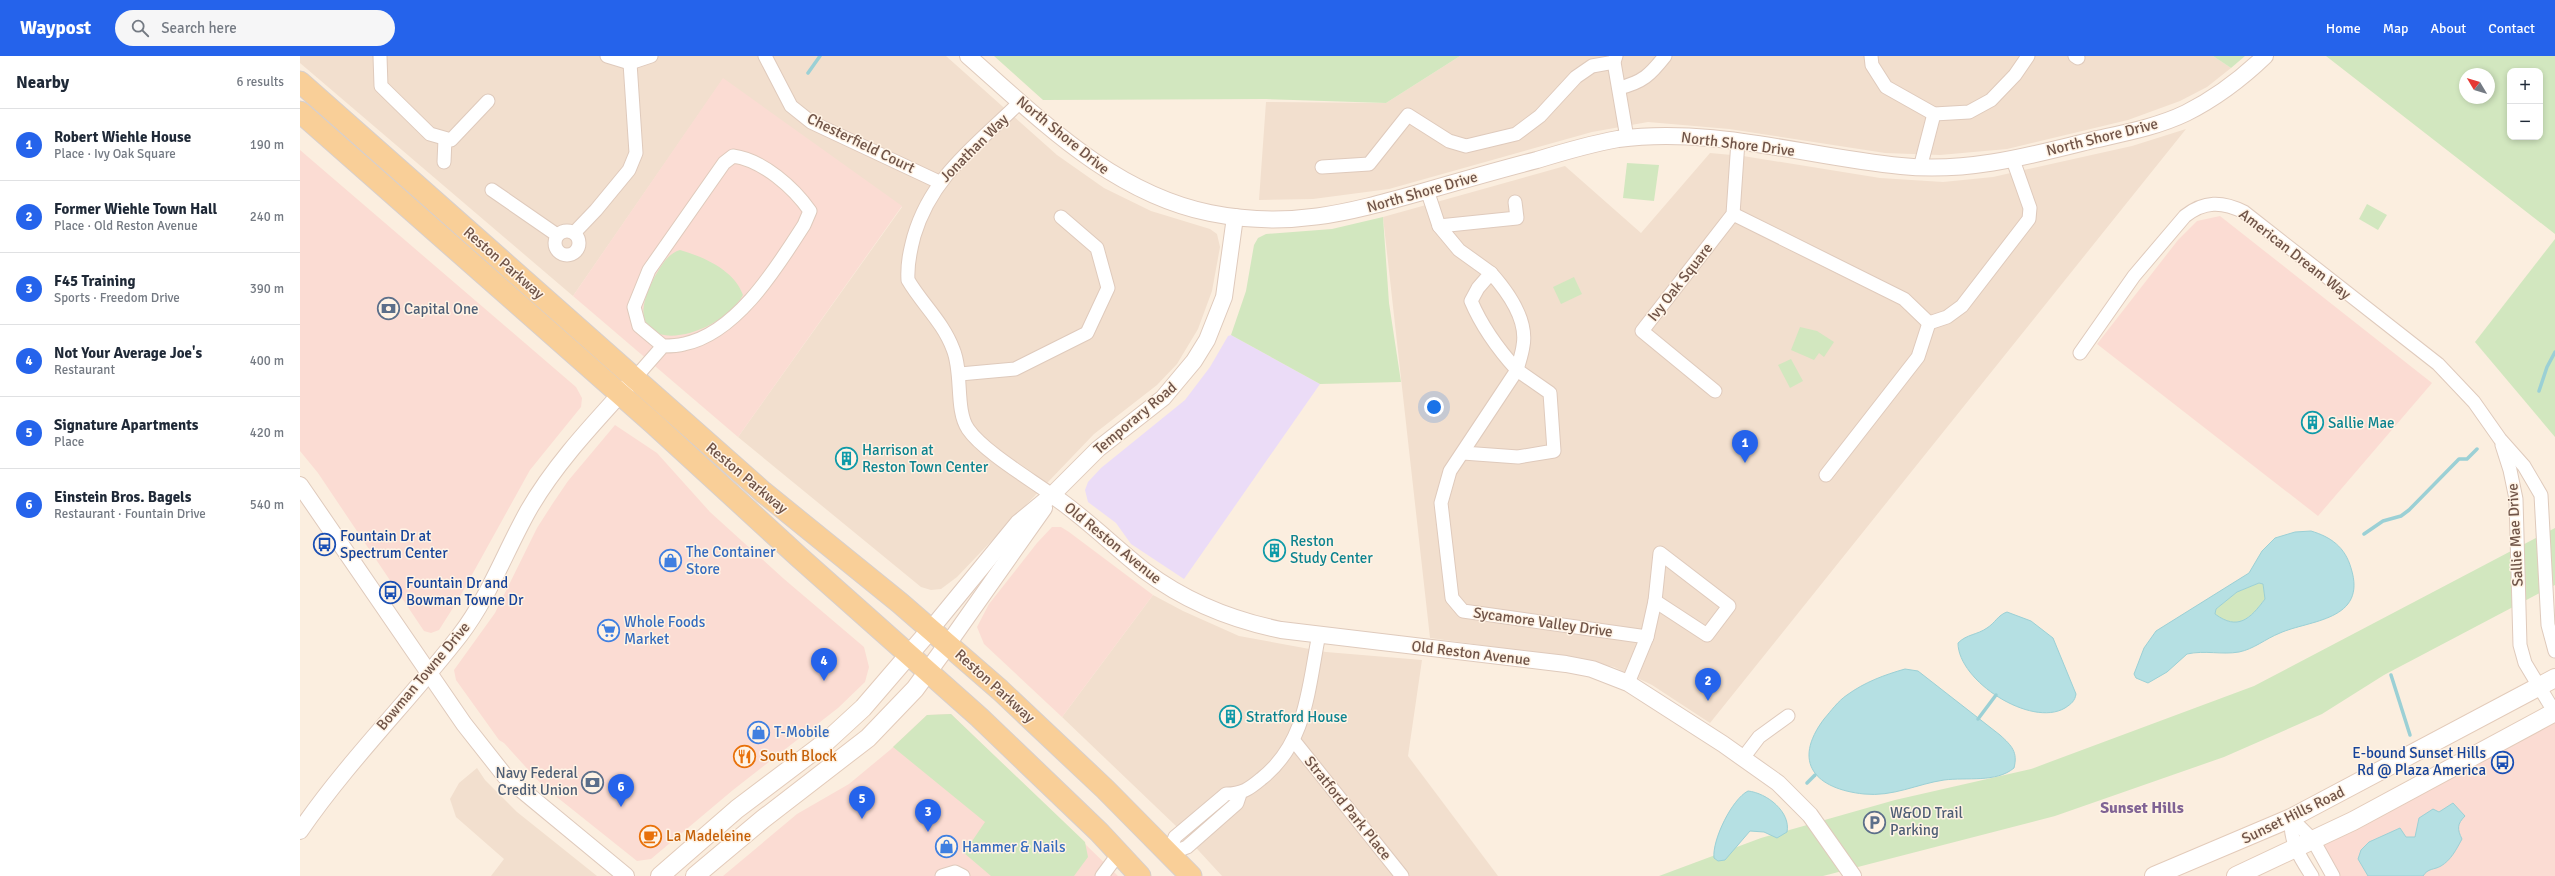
<!DOCTYPE html>
<meta charset="utf-8">
<style>
body{margin:0;font-family:Signika,sans-serif;background:#f6f6f7;color:#1f2937}
.controls{position:absolute;right:12px;top:12px;display:grid;overflow:hidden;border-radius:8px;box-shadow:0 2px 6px #0003}
.controls button{width:36px;height:36px;display:grid;place-items:center;padding:0;border:0;border-bottom:1px solid #e0e1e3;background:#fff;color:#1f2937;font:20px sans-serif}
.compass{position:absolute;left:2159px;top:12px;width:36px;height:36px;border-radius:50%;background:#fff;box-shadow:0 2px 6px #0003;rotate:308deg}
.you{position:absolute;left:1134px;top:351px;width:14px;height:14px;margin:-10px;border:3px solid #fff;border-radius:50%;background:#1a73e8;box-shadow:0 0 0 6px #1a73e833}
.badge{display:grid;place-items:center;width:26px;height:26px;border-radius:50%;background:#2563eb;color:#fff;font-size:13px;font-weight:700}
.pin{position:absolute;translate:-50% -33px;filter:drop-shadow(0 1px 2px #0008)}
.pin::after{content:'';position:absolute;top:21px;width:14px;height:12px;background:inherit;clip-path:polygon(0 0,100% 0,50% 100%)}
.list{margin:0;padding:0;list-style:none}
h2{display:flex;justify-content:space-between;align-items:center;height:52px;margin:0;padding:0 16px;font-size:17px}
h2 small{font-size:13px;font-weight:400;color:#747a83}
.list li{display:grid;grid-template-columns:26px 1fr auto;gap:12px;align-items:center;box-sizing:border-box;height:72px;padding:0 16px;border-top:1px solid #e0e1e3}
.list b{display:block;font-size:15px;white-space:nowrap}
.list p{margin:0;font-size:13px;white-space:nowrap;color:#747a83}
.list em{font-size:13px;font-style:normal;color:#747a83}
.icon{flex:none;width:22px;height:22px;fill:none;stroke:currentColor;stroke-width:2;stroke-linecap:round;stroke-linejoin:round}
.map{position:relative;flex:none;width:2255px;height:820px;overflow:hidden}
header{display:flex;align-items:center;gap:24px;box-sizing:border-box;height:56px;padding:0 20px;background:#2563eb;color:#fff}
header strong{font-size:19px}
nav{display:flex;gap:22px;margin-inline-start:auto;font-size:14px}
.search{width:280px;height:36px;background:#f6f6f7;display:flex;align-items:center;gap:10px;box-sizing:border-box;padding:0 14px;border-radius:22px;color:#747a83;font-size:15px}
main{display:flex}
aside{flex:1;background:#fff}
.map>svg:first-child{display:block}
.residential{fill:#f2dfce}
.commercial{fill:#fbdcd3}
.education{fill:#ebdcf7}
.green{fill:#d2e7bf;fill-rule:evenodd}
.water{fill:#b5e0e3;stroke:#9bd0d5;fill-rule:evenodd}
.lines{fill:none;stroke-linecap:round;stroke-linejoin:round}
.stream{stroke:#9bd0d5;stroke-width:3.5}
.minor-casing{stroke:#dfcabc;stroke-width:15}
.tertiary-casing{stroke:#dfcabc;stroke-width:18}
.secondary-casing{stroke:#e3cbba;stroke-width:20}
.primary-casing{stroke:#d7cfcc;stroke-width:23}
.minor{stroke:#fff;stroke-width:13}
.tertiary{stroke:#fff;stroke-width:16}
.secondary{stroke:#fff;stroke-width:18}
.primary{stroke:#f9cf98;stroke-width:21}
.labels{text-anchor:middle;stroke-width:3;stroke-linejoin:round;paint-order:stroke}
.street-label{font-size:15px;fill:#705448;stroke:#fff3e5}
.service-label{font-size:15px;fill:#4e5e75;stroke:#fff3e5;text-anchor:start}
.culture-label{font-size:15px;fill:#0d838f;stroke:#fff3e5;text-anchor:start}
.transit-label{font-size:15px;fill:#164399;stroke:#fff3e5;text-anchor:start}
.shop-label{font-size:15px;fill:#366cbe;stroke:#fff3e5;text-anchor:start}
.food-label{font-size:15px;fill:#c56008;stroke:#fff3e5;text-anchor:start}
.neighbourhood-label{font-size:16px;font-weight:bold;fill:#806394;stroke:#fff3e5}
</style>
<header>
<strong>Waypost</strong>
<div class="search"><svg class="icon" aria-label="search" viewBox="0 0 24 24"><circle cx="10" cy="10" r="6"/><path d="M15 15l6 6"/></svg>Search here</div>
<nav><a>Home</a><a>Map</a><a>About</a><a>Contact</a></nav>
</header>
<main>
<aside>
<h2>Nearby<small>6 results</small></h2>
<ul class="list">
<li><span class="badge">1</span><div><b>Robert Wiehle House</b><p>Place · Ivy Oak Square</p></div><em>190 m</em></li>
<li><span class="badge">2</span><div><b>Former Wiehle Town Hall</b><p>Place · Old Reston Avenue</p></div><em>240 m</em></li>
<li><span class="badge">3</span><div><b>F45 Training</b><p>Sports · Freedom Drive</p></div><em>390 m</em></li>
<li><span class="badge">4</span><div><b>Not Your Average Joe's</b><p>Restaurant</p></div><em>400 m</em></li>
<li><span class="badge">5</span><div><b>Signature Apartments</b><p>Place</p></div><em>420 m</em></li>
<li><span class="badge">6</span><div><b>Einstein Bros. Bagels</b><p>Restaurant · Fountain Drive</p></div><em>540 m</em></li>
</ul>
</aside>
<div class="map">
<svg width="2255" height="820" viewBox="0 0 2255 820">
<rect width="100%" height="100%" fill="#fbeedf"/>
<g class="residential">
<polygon points="0,0 646,0 757,99 804,132 851,155 910,173 917,178 920,191 912,235 898,273 877,308 857,329 794,378 657,521 641,533 631,534 621,531 438,381 602,151 423,23 273,240 0,7"/>
<polygon points="1160,0 1913,0 1931,12 1907,31 1880,45 1828,64 1707,93 1640,99 1585,97 1429,73 1348,66 1292,76 1089,133 1013,143 959,144 966,46 1086,47"/>
<polygon points="1886,73 1410,667 1352,629 1314,611 1261,600 1130,582 1083,161 1265,110 1341,177 1410,97 1443,100 1580,122 1643,126 1693,121 1832,90"/>
<polygon points="853,539 883,555 939,580 1026,596 1122,604 1108,700 1198,820 922,820 876,770 762,661"/>
<polygon points="177,712 185,724 217,756 297,820 191,820 204,803 156,761 150,743 159,727"/>
</g>
<g class="commercial">
<polygon points="423,22 602,150 438,381 273,240"/>
<polygon points="0,94 276,331 282,342 281,351 230,414 158,544 139,574 131,577 124,575 18,417 0,395"/>
<polygon points="1920,160 2132,327 2018,460 1797,288 1878,184 1897,165"/>
<polygon points="315,369 357,397 410,456 484,523 564,591 569,611 565,626 538,652 433,734 351,803 337,805 243,730 204,687 199,684 156,624 154,614 195,557 237,472 253,447 268,425"/>
<polygon points="752,471 761,471 769,476 853,539 762,661 684,588 677,571 689,548 737,487"/>
<polygon points="651,658 818,820 423,820 497,758 549,728 590,694 627,659"/>
<polygon points="2255,664 2255,820 2033,820 2013,784"/>
</g>
<polygon class="education" points="931,279 1020,328 884,523 831,488 816,467 788,446 785,434 788,426 801,412 885,344 910,311 928,280"/>
<g class="green">
<polygon points="694,0 1160,0 1086,47 966,43 743,44"/>
<polygon points="1913,0 1945,0 1931,12"/>
<path d="M2026,0H2255V178ZM2210,15H2240V81H2210ZM2165,18H2189V42H2165Z"/>
<polygon points="1327,107 1359,109 1354,145 1323,142"/>
<polygon points="2067,148 2087,159 2078,174 2059,163"/>
<polygon points="1083,161 1089,247 1101,326 1020,328 931,279 946,235 954,189 958,182 966,178 1032,173"/>
<polygon points="2255,183 2255,381 2175,286"/>
<path d="M380,194C404,201 434,214 443,239C415,287 310,305 354,222C361,210 367,198 380,194Z"/>
<polygon points="1274,221 1282,238 1261,248 1253,231"/>
<polygon points="1500,271 1517,275 1534,286 1524,301 1519,297 1514,304 1491,294"/>
<polygon points="1491,303 1503,325 1490,332 1478,309"/>
<polygon points="2255,472 2255,529 2084,619 2022,658 1924,701 1755,760 1523,820 1359,820 1461,782 1595,744 1731,713 1954,630"/>
<path d="M1959,527L1963,528L1965,543C1950,563 1938,575 1915,558L1916,553L1937,536Z"/>
<polygon points="651,658 785,786 788,801 774,820 691,820 664,797 685,766 593,691 627,659"/>
</g>
<g class="water">
<path d="M2011,475C2031,481 2045,491 2051,512C2068,565 2009,564 1980,577C1965,583 1954,593 1939,596C1922,599 1905,594 1887,598L1867,616L1848,627L1836,622L1834,618L1844,592L1856,575L1949,517L1962,495L1975,482L1995,476ZM1959,527L1963,528L1965,543C1950,563 1938,575 1915,558L1916,553L1937,536Z"/>
<path d="M1707,556L1731,565L1753,582L1776,638C1775,645 1771,648 1765,652C1731,672 1658,625 1658,587C1667,578 1677,579 1687,572C1695,567 1698,559 1707,556Z"/>
<path d="M1605,613L1618,615L1700,679C1712,690 1718,696 1714,712C1696,727 1667,721 1644,724C1617,728 1593,741 1564,738C1516,733 1491,707 1524,663C1531,655 1538,645 1547,639C1565,626 1584,619 1605,613Z"/>
<path d="M1448,735C1467,737 1491,756 1487,776L1477,782L1464,776L1450,775L1425,804L1418,805L1414,802C1412,784 1432,743 1448,735Z"/>
<path d="M2153,747L2165,760C2157,768 2157,773 2162,783C2156,794 2151,804 2141,810C2134,814 2128,812 2123,820H2068L2058,803L2061,794L2069,786L2100,772L2106,781H2115L2119,762L2133,753L2139,756Z"/>
</g>
<g class="lines">
<g class="stream">
<polyline points="508,17 520,0"/>
<polyline points="2239,335 2247,311 2255,296"/>
<polyline points="2064,478 2083,465 2101,460 2109,454 2159,403 2167,403 2177,393"/>
<polyline points="2091,619 2110,679"/>
<polyline points="1678,663 1696,639"/>
<polyline points="1507,727 1515,719"/>
</g>
<defs>
<g id="minor">
<polyline points="80,0 81,30 130,78 151,84 188,45"/>
<polyline points="307,0 330,7 351,0"/>
<polyline points="465,0 491,50 511,66 639,126"/>
<polyline points="1316,0 1314,6 1327,82"/>
<polyline points="1571,0 1572,9 1586,31 1634,58 1669,56 1691,44 1715,19 1728,0"/>
<polyline points="1775,0 1778,2"/>
<path d="M1319,32C1343,26 1350,19 1365,0"/>
<path d="M720,46C678,88 632,119 614,180C610,195 607,208 608,224C622,248 643,266 653,293C663,317 655,354 668,373C683,395 730,423 752,439"/>
<polyline points="144,106 145,83"/>
<polyline points="1022,111 1069,108 1108,59 1149,85 1166,90 1216,78 1240,60 1276,21 1292,10 1314,6"/>
<polyline points="1620,112 1634,58"/>
<polyline points="192,134 257,179"/>
<path d="M1127,134L1139,170L1159,194L1191,217L1178,232L1171,245C1182,271 1198,293 1217,314L1150,415L1141,447L1152,542L1163,555L1347,581L1355,545"/>
<polyline points="1433,158 1604,243 1629,267"/>
<polyline points="1139,170 1217,162 1215,146"/>
<circle cx="267" cy="187" r="12"/>
<polyline points="274,177 296,154 329,114 336,97 330,7"/>
<path d="M1780,297L1834,220L1885,160C1904,145 1922,145 1944,156L2138,308L2174,346L2200,383L2224,410L2241,439L2248,569L2255,595"/>
<polyline points="660,318 715,313 787,277 808,232 797,192 761,161"/>
<path d="M334,323L363,290C370,290 377,290 384,288C437,277 477,211 504,169L510,155C494,132 463,104 433,100L424,107L349,214L334,251L339,270L363,290"/>
<polyline points="1415,335 1342,275 1433,158 1438,85"/>
<polyline points="2202,389 2210,414 2216,443 2220,589 2225,607 2255,657"/>
<path d="M1163,397L1218,401L1254,395L1250,337L1217,314C1219,306 1222,298 1223,290C1228,264 1207,235 1191,217"/>
<polyline points="1526,419 1618,301 1629,267 1647,261 1662,250 1729,163 1730,152 1713,104"/>
<polygon points="1360,497 1429,550 1407,579 1355,545"/>
<polyline points="1328,627 1347,581"/>
<polyline points="994,685 1102,820"/>
<polyline points="1443,702 1459,681 1488,660"/>
<polyline points="1991,762 2013,784 2033,820"/>
<path d="M1991,762C1990,786 1999,800 2012,820"/>
<path d="M869,798L875,781L926,738C942,738 949,733 961,723C1007,687 1008,632 1019,578"/>
<polyline points="869,798 887,791 937,747 940,738"/>
<polyline points="642,820 655,816 663,820"/>
<polyline points="802,820 819,797"/>
</g>
<g id="tertiary">
<path d="M668,0C741,64 812,137 910,157C989,173 1047,157 1122,136C1160,125 1198,114 1237,104C1263,96 1290,88 1318,83C1413,70 1507,101 1601,110C1667,117 1729,100 1793,84C1824,77 1857,71 1886,57C1916,42 1941,23 1965,0"/>
<polyline points="0,429 164,668 205,720 326,820"/>
<path d="M752,439C786,462 813,490 845,515C885,545 932,564 981,574L1266,608L1292,613L1328,627L1423,688L1478,727L1510,759L1553,820"/>
<polyline points="631,573 718,467 752,439 798,393 863,342 894,305 907,284 924,241 935,161"/>
<polyline points="648,588 744,452"/>
<path d="M0,775C48,705 108,646 160,579C189,541 205,496 228,455C256,406 297,364 334,323"/>
</g>
<g id="secondary">
<polyline points="360,820 437,753 527,685 563,652 631,573"/>
<polyline points="395,820 463,763 568,682 615,633 648,588"/>
<polyline points="1854,820 1991,762 2255,622"/>
<polyline points="1936,820 2053,765 2255,656"/>
</g>
<g id="primary">
<polyline points="0,26 463,436 600,547 700,634 805,733 891,820"/>
<polyline points="0,56 353,367 499,501 679,661 799,776 840,820"/>
</g>
</defs>
<use href="#minor" class="minor-casing"/>
<use href="#tertiary" class="tertiary-casing"/>
<use href="#secondary" class="secondary-casing"/>
<use href="#primary" class="primary-casing"/>
<use href="#minor" class="minor"/>
<use href="#tertiary" class="tertiary"/>
<use href="#secondary" class="secondary"/>
<use href="#primary" class="primary"/>
</g>
<defs>
<symbol id="bank-ring" viewBox="-11 -11 22 22"><circle r="9.5" fill="#fff3e5" stroke="#5c6f8a" stroke-width="1.5"/><path d="M-6-4H6V4H-6ZM0-2.3a2.3 2.3 0 1 0 0 4.6a2.3 2.3 0 1 0 0-4.6Z" fill="#5c6f8a"/></symbol>
<symbol id="building-ring" viewBox="-11 -11 22 22"><circle r="9.5" fill="#fff3e5" stroke="#0f9aa8" stroke-width="1.5"/><path d="M-4-6H4V6H1V3H-1V6H-4ZM-2.5-4.3h1.7v1.8h-1.7ZM.8-4.3h1.7v1.8H.8ZM-2.5-1h1.7V.8h-1.7ZM.8-1h1.7V.8H.8Z" fill="#0f9aa8"/></symbol>
<symbol id="bus-ring" viewBox="-11 -11 22 22"><circle r="9.5" fill="#fff3e5" stroke="#1a4fb4" stroke-width="1.5"/><path d="M-5-6H5V4H4V6H2V4H-2V6H-4V4H-5ZM-3.5-4V0h7V-4ZM-3.5 1.2v1.5H-2V1.2ZM2 1.2v1.5H3.5V1.2Z" fill="#1a4fb4"/></symbol>
<symbol id="shop-ring" viewBox="-11 -11 22 22"><circle r="9.5" fill="#fff3e5" stroke="#3f7fe0" stroke-width="1.5"/><path d="M-5-2.5h2.3a2.7 3.5 0 0 1 5.4 0H5L5.5 6h-11ZM-1.5-2.5h3a1.5 2.3 0 0 0-3 0Z" fill="#3f7fe0"/></symbol>
<symbol id="supermarket-ring" viewBox="-11 -11 22 22"><circle r="9.5" fill="#fff3e5" stroke="#3f7fe0" stroke-width="1.5"/><path d="M-6-5.5h2.5l.6 2H6L4.5 2H-2.5L-4.4-4H-6ZM-1.5 3.2a1.3 1.3 0 1 0 .1 0ZM3 3.2a1.3 1.3 0 1 0 .1 0Z" fill="#3f7fe0"/></symbol>
<symbol id="restaurant-ring" viewBox="-11 -11 22 22"><circle r="9.5" fill="#fff3e5" stroke="#e8710a" stroke-width="1.5"/><path d="M-5-6h1v4h1v-4h1v4h1v-4h1v5L-1.5 .5V6h-2V.5L-5-1ZM5-6V6H3V1.5H1.5Q1.5-4 5-6Z" fill="#e8710a"/></symbol>
<symbol id="parking-ring" viewBox="-11 -11 22 22"><circle r="9.5" fill="#fff3e5" stroke="#5c6f8a" stroke-width="1.5"/><path d="M-3.5-5.5H1a3.5 3.5 0 0 1 0 7H-1V5.5H-3.5ZM-1-3.4V-.6H.8a1.4 1.4 0 0 0 0-2.8Z" fill="#5c6f8a"/></symbol>
<symbol id="cafe-ring" viewBox="-11 -11 22 22"><circle r="9.5" fill="#fff3e5" stroke="#e8710a" stroke-width="1.5"/><path d="M-5.5-4.5H6V0H3Q3 3.5 0 3.5H-2.5Q-5.5 3.5-5.5 0ZM3-3.2v2h1.7v-2ZM-6 4.5H4V6H-6Z" fill="#e8710a"/></symbol>
</defs>
<g fill-rule="evenodd">
<use href="#bank-ring" x="76" y="240" width="25" height="25"/>
<use href="#building-ring" x="2000" y="354" width="25" height="25"/>
<use href="#building-ring" x="534" y="390" width="25" height="25"/>
<use href="#bus-ring" x="12" y="476" width="25" height="25"/>
<use href="#building-ring" x="962" y="482" width="25" height="25"/>
<use href="#shop-ring" x="358" y="492" width="25" height="25"/>
<use href="#bus-ring" x="78" y="524" width="25" height="25"/>
<use href="#supermarket-ring" x="296" y="562" width="25" height="25"/>
<use href="#building-ring" x="918" y="648" width="25" height="25"/>
<use href="#shop-ring" x="446" y="664" width="25" height="25"/>
<use href="#restaurant-ring" x="432" y="688" width="25" height="25"/>
<use href="#bus-ring" x="2190" y="694" width="25" height="25"/>
<use href="#bank-ring" x="280" y="714" width="25" height="25"/>
<use href="#parking-ring" x="1562" y="754" width="25" height="25"/>
<use href="#cafe-ring" x="338" y="768" width="25" height="25"/>
<use href="#shop-ring" x="634" y="778" width="25" height="25"/>
</g>
<g class="labels">
<g class="street-label">
<text transform="translate(763 79) rotate(39)" y="5">North Shore Drive</text>
<text transform="translate(1802 81) rotate(-14)" y="5">North Shore Drive</text>
<text transform="translate(561 87) rotate(26)" y="5">Chesterfield Court</text>
<text transform="translate(1438 88) rotate(7)" y="5">North Shore Drive</text>
<text transform="translate(674 92) rotate(-45)" y="5">Jonathan Way</text>
<text transform="translate(1122 136) rotate(-16)" y="5">North Shore Drive</text>
<text transform="translate(1995 198) rotate(38)" y="5">American Dream Way</text>
<text transform="translate(204 207) rotate(41)" y="5">Reston Parkway</text>
<text transform="translate(1380 226) rotate(-52)" y="5">Ivy Oak Square</text>
<text transform="translate(835 362) rotate(-40)" y="5">Temporary Road</text>
<text transform="translate(447 422) rotate(40)" y="5">Reston Parkway</text>
<text transform="translate(2215 479) rotate(-93)" y="5">Sallie Mae Drive</text>
<text transform="translate(813 487) rotate(39)" y="5">Old Reston Avenue</text>
<text transform="translate(1243 566) rotate(8)" y="5">Sycamore Valley Drive</text>
<text transform="translate(1171 597) rotate(7)" y="5">Old Reston Avenue</text>
<text transform="translate(123 620) rotate(-50)" y="5">Bowman Towne Drive</text>
<text transform="translate(695 630) rotate(42)" y="5">Reston Parkway</text>
<text transform="translate(1048 752) rotate(51)" y="5">Stratford Park Place</text>
<text transform="translate(1993 759) rotate(-26)" y="5">Sunset Hills Road</text>
</g>
<g class="service-label">
<text x="104" y="258">Capital One</text>
<text x="278" y="722" text-anchor="end">Navy Federal<tspan x="278" dy="17">Credit Union</tspan></text>
<text x="1590" y="762">W&amp;OD Trail<tspan x="1590" dy="17">Parking</tspan></text>
</g>
<g class="culture-label">
<text x="2028" y="372">Sallie Mae</text>
<text x="562" y="399">Harrison at<tspan x="562" dy="17">Reston Town Center</tspan></text>
<text x="990" y="490">Reston<tspan x="990" dy="17">Study Center</tspan></text>
<text x="946" y="666">Stratford House</text>
</g>
<g class="transit-label">
<text x="40" y="485">Fountain Dr at<tspan x="40" dy="17">Spectrum Center</tspan></text>
<text x="106" y="532">Fountain Dr and<tspan x="106" dy="17">Bowman Towne Dr</tspan></text>
<text x="2186" y="702" text-anchor="end">E-bound Sunset Hills<tspan x="2186" dy="17">Rd @ Plaza America</tspan></text>
</g>
<g class="shop-label">
<text x="386" y="501">The Container<tspan x="386" dy="17">Store</tspan></text>
<text x="324" y="571">Whole Foods<tspan x="324" dy="17">Market</tspan></text>
<text x="474" y="681">T-Mobile</text>
<text x="662" y="796">Hammer &amp; Nails</text>
</g>
<g class="food-label">
<text x="460" y="705">South Block</text>
<text x="366" y="785">La Madeleine</text>
</g>
<g class="neighbourhood-label">
<text x="1842" y="757">Sunset Hills</text>
</g>
</g>
</svg>
<div class="controls">
<button>+</button>
<button>−</button>
</div>
<svg class="compass" viewBox="-18 -18 36 36"><path d="M0-13l5 13h-10z" fill="#e53935"/><path d="M0 13l5-13h-10z" fill="#747a83"/></svg>
<div class="you"></div>
<div class="pin badge" style="left:1445px;top:407px">1</div>
<div class="pin badge" style="left:1408px;top:645px">2</div>
<div class="pin badge" style="left:628px;top:776px">3</div>
<div class="pin badge" style="left:524px;top:625px">4</div>
<div class="pin badge" style="left:562px;top:763px">5</div>
<div class="pin badge" style="left:321px;top:751px">6</div>
</div>
</main>
